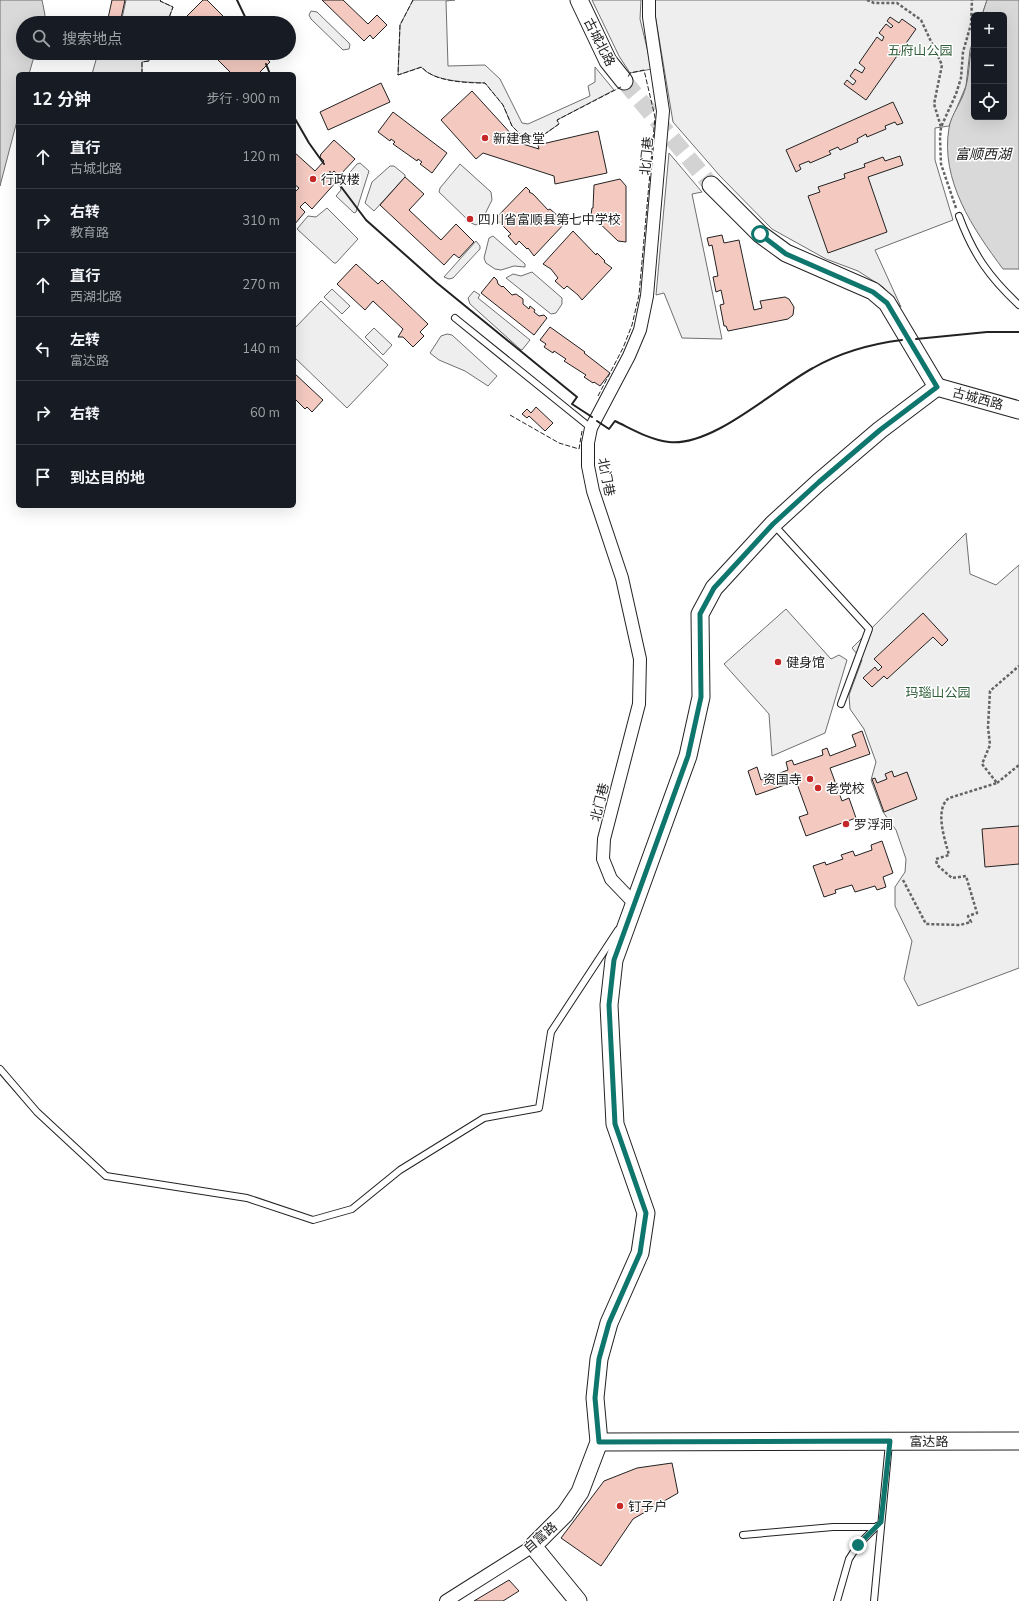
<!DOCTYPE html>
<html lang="zh">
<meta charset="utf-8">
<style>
body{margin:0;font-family:"Nunito Sans","Noto Sans SC",sans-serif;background:#20242c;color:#f1f3f6}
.controls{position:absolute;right:12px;top:12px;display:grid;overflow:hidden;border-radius:6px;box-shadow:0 4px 16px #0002}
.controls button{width:36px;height:36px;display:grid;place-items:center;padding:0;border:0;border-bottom:1px solid #363941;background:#171b24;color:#f1f3f6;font:20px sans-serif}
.stop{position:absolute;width:12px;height:12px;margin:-9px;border:3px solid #0f766e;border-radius:50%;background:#fff}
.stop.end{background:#0f766e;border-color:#fff;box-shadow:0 1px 4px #0008}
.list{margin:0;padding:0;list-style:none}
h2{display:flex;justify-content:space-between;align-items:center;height:52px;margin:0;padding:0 16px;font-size:17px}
h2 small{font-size:13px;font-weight:400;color:#9ea1a6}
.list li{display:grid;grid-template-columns:26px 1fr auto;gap:12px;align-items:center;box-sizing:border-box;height:64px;padding:0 16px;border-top:1px solid #363941}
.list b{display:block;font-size:15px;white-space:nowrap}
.list p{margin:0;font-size:13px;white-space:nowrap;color:#9ea1a6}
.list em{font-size:13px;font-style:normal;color:#9ea1a6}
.icon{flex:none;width:22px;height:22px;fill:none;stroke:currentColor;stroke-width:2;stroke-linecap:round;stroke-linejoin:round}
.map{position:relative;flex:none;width:1019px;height:1601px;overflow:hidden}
.search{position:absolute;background:#171b24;box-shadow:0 4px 16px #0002;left:16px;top:16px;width:280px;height:44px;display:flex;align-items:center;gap:10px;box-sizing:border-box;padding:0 14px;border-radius:22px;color:#9ea1a6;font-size:15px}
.panel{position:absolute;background:#171b24;box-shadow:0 4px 16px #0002;left:16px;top:72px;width:280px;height:436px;border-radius:6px}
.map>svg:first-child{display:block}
.green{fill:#eee;stroke:#6f6f6f}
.water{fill:#d9d9d9;stroke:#6f6f6f}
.building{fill:#f3c9c0;stroke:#222}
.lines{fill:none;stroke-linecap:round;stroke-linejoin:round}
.secondary-tunnel{stroke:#d3d3d3;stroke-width:17;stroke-dasharray:17 8;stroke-linecap:butt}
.lane-casing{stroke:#222;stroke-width:8}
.street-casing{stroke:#222;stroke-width:14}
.secondary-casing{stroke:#222;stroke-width:19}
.path{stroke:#646464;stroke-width:2.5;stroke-dasharray:3 2;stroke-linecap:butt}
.lane{stroke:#fff;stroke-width:6}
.street{stroke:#fff;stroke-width:12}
.secondary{stroke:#fff;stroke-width:17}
.fence{stroke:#222;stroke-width:1;stroke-dasharray:5 2;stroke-linecap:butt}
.wall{stroke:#222;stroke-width:2}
.route{stroke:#0f766e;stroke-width:5}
.poi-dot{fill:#c62828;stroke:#fff;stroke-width:1.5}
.labels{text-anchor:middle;stroke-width:3;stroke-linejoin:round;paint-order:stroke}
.street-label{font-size:13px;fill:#222;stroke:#fff}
.park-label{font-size:13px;fill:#2f5e38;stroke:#fff}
.poi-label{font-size:13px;fill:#222;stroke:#fff;text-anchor:start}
.water-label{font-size:14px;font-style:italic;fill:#222;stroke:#fff}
</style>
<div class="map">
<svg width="1019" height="1601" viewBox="0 0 1019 1601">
<rect width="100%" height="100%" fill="#fff"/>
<g class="green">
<polygon points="126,0 161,0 160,1 173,7 167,23 121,23"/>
<path d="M413,0H455L446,1L448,66L485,65L500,79L522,123L528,124L590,96L588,86L595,82V67L614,90L557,120L559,124L532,143L518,138L519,133L512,126L503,105L485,83C467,82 434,82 421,67L398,75L400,25Z"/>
<polygon points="592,0 641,0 640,19 652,69 630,73 619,56"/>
<polygon points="655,0 987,0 982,15 974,15 974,38 970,50 966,86 949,126 935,128 935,160 953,220 875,250 901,307 883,287 858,271 826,259 772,229 720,176 673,122 655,14"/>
<polygon points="311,11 317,12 349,43 350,45 349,49 343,50 311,19 309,15"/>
<polygon points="98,53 152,53 149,61 142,62 142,74 92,74"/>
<polygon points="669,153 702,192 692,194 722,339 682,338 664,293 656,295"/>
<polygon points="360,163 369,171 356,212 354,213 336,196 341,190 340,184 357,164"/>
<polygon points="460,164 491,192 492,200 481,222 476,225 471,223 439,192 440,188"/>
<polygon points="390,166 394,166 405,175 405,177 374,211 365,203 372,182"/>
<polygon points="327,208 358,239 336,263 334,263 297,229 308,216 316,217"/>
<polygon points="493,236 525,264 525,267 514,266 501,270 495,269 486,263 484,258 489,238"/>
<polygon points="476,241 480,246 480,249 453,278 449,279 444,277"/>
<polygon points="532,272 562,298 562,304 556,313 551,314 506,278 513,274 521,276"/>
<polygon points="332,289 350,306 342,314 324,297"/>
<polygon points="474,291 480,295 478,298 530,340 522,350 520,349 470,304 468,298"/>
<polygon points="321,301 388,365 347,408 294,357 294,329"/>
<polygon points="374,328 392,345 383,355 365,337"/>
<polygon points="447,334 452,335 497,376 488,386 465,371 439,360 430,353 441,336"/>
<polygon points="966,533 970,574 996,585 1019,565 1019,968 918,1006 904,979 912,941 895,906 895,887 905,872 906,859 896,830 883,812 871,780 876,762 864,729 850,709 849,695 862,660 852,648"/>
<polygon points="786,609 831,659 839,655 847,660 825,733 772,756 769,714 724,664"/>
</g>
<g class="water">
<polygon points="0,0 42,0 45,15 43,23 23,23 23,53 35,53 29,74 18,74 18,117 0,186"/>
<path d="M987,0H1019V269H1003C973,229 940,180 949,128C951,114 963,101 966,86C970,70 969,54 974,38V117H1004V15H982Z"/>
</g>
<g class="building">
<polygon points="112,0 125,0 120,23 107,23"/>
<polygon points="203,0 207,0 230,23 180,23"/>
<polygon points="322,0 343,0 368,24 377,15 387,25 373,39 370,35 364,41"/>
<polygon points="890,17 899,23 902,19 916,29 866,100 844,84 847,80 853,85 856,81 850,76 855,69 862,73 865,68 859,63 877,37 882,41 884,37 879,33 886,24 891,28 893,26 887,21"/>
<polygon points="211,53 261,53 270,62 258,74 232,74"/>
<polygon points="381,83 390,102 328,130 320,112"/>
<polygon points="472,91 514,137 510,140 539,149 538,145 598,131 607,173 555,184 554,176 483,153 476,159 441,120"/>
<polygon points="893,102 903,123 897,125 895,122 885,126 886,129 867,137 866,134 857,139 858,142 840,150 838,147 829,151 831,154 810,163 809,161 799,165 801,169 796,172 786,150"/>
<polygon points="393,112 447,153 432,173 420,164 422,162 418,159 417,161 393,144 395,142 391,139 390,141 378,132"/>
<polygon points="334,140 355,159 339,176 334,171 329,176 336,182 312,209 305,202 300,207 305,212 294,225 294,193 299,188 294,184 294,152 315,171 324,161 320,157 321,154"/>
<polygon points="900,156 903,165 868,177 887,232 828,253 808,196 820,192 818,187 845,178 844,174 865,167 864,164 883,157 885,161"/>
<polygon points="405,177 424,194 409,210 441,240 456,224 474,242 459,258 454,254 444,265 380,205"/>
<polygon points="620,179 626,186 626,242 618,241 593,217 593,215 591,215 592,208 593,208 594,185"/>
<polygon points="526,187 530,191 529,192 533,194 548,210 550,209 558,216 556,217 565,223 534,256 528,248 527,249 519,241 516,245 508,236 511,234 503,226 504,225 495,219"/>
<polygon points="573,231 596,255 597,253 605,261 604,262 612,268 582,300 578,295 567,286 564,289 555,281 558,278 551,269 543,264"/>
<polygon points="722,235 724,243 739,240 754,310 762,308 760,301 785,297 789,299 794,307 793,315 788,319 728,331 726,326 724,326 720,305 724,304 721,290 716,292 713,277 718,276 712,245 709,246 707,238"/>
<polygon points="356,264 378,284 382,280 428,324 420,332 424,336 413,347 403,337 398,337 403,329 373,301 365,310 337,284"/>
<polygon points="494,277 497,280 498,284 502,287 503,286 512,295 516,294 523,299 523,304 529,309 530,306 535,310 534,312 539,316 544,315 547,318 534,335 481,293"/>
<polygon points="550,327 585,352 584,353 610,373 600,386 594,382 593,383 584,377 586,375 564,361 566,359 554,351 553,353 544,347 546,344 540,340"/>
<polygon points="294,373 323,400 312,412 307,407 305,409 294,398"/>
<polygon points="536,407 553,423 545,431 529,416 527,418 522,414 527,409 531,413"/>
<polygon points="923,613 948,640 942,646 933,637 887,679 884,676 872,687 863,678 875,667 878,671 882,667 874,659"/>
<polygon points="862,731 870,754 830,768 842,801 849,798 856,818 806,836 799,817 808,814 796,781 756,795 748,771 757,767 761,780 788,770 786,762 792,760 794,765 823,755 822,750 827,748 830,756 856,746 852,735"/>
<polygon points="892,771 894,777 907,772 917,799 884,812 872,779 875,778 877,783 887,779 885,774"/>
<polygon points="1019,826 1019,864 985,867 982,829"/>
<polygon points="882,841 893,873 883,877 886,887 877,890 875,886 855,892 852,885 835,890 836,893 824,897 813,866 825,862 826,865 843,859 841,855 853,851 855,856 872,850 871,845"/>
<polygon points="672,1463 678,1493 633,1519 601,1566 561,1538 604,1481 637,1468"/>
<polygon points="509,1580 519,1591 503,1601 474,1601"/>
</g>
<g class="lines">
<polyline class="secondary-tunnel" points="624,81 711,185"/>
<defs>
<g id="lane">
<path d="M959,216C973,254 989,277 1019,305"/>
<polyline points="455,318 591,428"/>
<polyline points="774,525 869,629 841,704"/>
<polyline points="0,1069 37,1112 106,1176 247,1198 313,1220 352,1209 400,1170 484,1118 539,1108 551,1032 618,930"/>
<polyline points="743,1535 833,1527 876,1527"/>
<polyline points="837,1601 849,1559 858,1545 877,1526"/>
<polyline points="874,1601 889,1443"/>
</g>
<g id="street">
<polyline points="635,904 611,879 603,859 604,839 639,704 640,659 622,578 593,491 588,466 588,443 591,428 629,356 640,330 647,296 663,111 649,17 649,0"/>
<polyline points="446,1601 533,1546"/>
</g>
<g id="secondary">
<polyline points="579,0 608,61 624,81"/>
<polyline points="711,185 760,234 786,253 873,291 887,303 937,387"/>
<polyline points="937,387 1019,410"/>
<polyline points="599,1442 1019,1441"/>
<polyline points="578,1601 533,1546 565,1514 580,1492 599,1442 595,1398 599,1359 609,1323 640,1253 646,1213 615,1124 609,1005 614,960 688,756 701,697 700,614 714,588 773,524 819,482 880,430 937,387"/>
</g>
</defs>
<use href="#lane" class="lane-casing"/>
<use href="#street" class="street-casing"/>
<use href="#secondary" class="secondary-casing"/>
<g class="path">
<polyline points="867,0 874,3 897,3 921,20 942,65 934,104 941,127"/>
<polyline points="956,208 941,164 940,138 941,127 956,94 961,78 963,52 971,24 972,0"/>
<polyline points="997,783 1019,765"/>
<path d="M903,880L926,924L960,925L971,922L968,916L977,913L966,876L952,878L937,865L936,859L949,855C945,840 934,809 949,798L997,783L982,764L990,745L988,727L990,691L1019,666"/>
</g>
<use href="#lane" class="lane"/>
<use href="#street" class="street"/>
<use href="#secondary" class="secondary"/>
<g class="fence">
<polyline points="161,0 160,1 173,7 167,23"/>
<path d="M413,0L400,25L398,75L422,67C433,82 468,83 485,83L503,105L512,126L519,133L518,138L532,143L559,124L557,120L621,87"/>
<polyline points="142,74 142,62 149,61 152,53"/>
<polyline points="598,396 623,348 632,325 639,295 655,117 644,70 630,73 628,77"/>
<polyline points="510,415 559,443 579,449 582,431"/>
</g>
<g class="wall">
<polyline points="237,0 248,23"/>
<polyline points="266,64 270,74"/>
<polyline points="294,117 309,143 324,164"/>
<polyline points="330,172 366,220 437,283 577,397 572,404 592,417"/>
<polyline points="916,339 987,332 1019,332"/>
<path d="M597,421L609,429L615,421C632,429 650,440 669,442C713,447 774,389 813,368C841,352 870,344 902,340"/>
</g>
</g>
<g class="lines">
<polyline class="route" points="760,234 786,254 873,292 887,303 937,387 880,430 819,482 773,524 714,588 700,614 701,697 688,756 614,960 609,1005 615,1124 646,1213 640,1253 609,1323 599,1359 595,1398 599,1442 890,1441 881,1522 858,1545"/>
</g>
<g class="poi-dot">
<circle cx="485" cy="138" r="4"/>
<circle cx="313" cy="179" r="4"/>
<circle cx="470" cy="219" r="4"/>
<circle cx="778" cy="662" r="4"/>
<circle cx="810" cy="779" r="4"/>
<circle cx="818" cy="788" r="4"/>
<circle cx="846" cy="824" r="4"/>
<circle cx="620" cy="1506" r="4"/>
</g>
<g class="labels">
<g class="street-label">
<text transform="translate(600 42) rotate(63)" y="5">古城北路</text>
<text transform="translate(646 156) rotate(-85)" y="5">北门巷</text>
<text transform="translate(978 398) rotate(15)" y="5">古城西路</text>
<text transform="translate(607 477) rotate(79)" y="5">北门巷</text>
<text transform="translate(599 802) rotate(-76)" y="5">北门巷</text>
<text x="929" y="1446">富达路</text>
<text transform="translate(540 1537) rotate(-41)" y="5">自富路</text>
</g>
<g class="park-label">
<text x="920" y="55">五府山公园</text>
<text x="938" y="697">玛瑙山公园</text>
</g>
<g class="poi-label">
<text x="493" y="143">新建食堂</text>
<text x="321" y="184">行政楼</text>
<text x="478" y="224">四川省富顺县第七中学校</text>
<text x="786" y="667">健身馆</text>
<text x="802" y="784" text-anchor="end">资国寺</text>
<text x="826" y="793">老党校</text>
<text x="854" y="829">罗浮洞</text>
<text x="628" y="1511">钉子户</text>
</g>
<g class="water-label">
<text x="983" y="159">富顺西湖</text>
</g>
</g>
</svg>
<div class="controls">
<button>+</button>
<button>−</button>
<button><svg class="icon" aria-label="locate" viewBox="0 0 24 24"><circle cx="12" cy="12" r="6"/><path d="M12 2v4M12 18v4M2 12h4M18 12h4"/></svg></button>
</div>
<div class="stop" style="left:760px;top:234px"></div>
<div class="stop end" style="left:858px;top:1545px"></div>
<div class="search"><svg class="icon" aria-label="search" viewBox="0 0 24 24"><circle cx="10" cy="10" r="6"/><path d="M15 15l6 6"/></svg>搜索地点</div>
<section class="panel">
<h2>12 分钟<small>步行 · 900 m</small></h2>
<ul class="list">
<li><svg class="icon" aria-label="ahead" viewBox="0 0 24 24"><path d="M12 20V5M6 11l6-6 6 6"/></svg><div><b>直行</b><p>古城北路</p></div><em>120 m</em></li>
<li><svg class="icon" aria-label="right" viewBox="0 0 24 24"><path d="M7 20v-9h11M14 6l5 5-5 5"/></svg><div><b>右转</b><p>教育路</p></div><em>310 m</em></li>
<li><svg class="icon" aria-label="ahead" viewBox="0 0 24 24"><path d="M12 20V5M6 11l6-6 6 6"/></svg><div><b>直行</b><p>西湖北路</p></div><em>270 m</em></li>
<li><svg class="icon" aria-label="left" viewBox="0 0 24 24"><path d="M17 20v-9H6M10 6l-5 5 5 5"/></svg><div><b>左转</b><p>富达路</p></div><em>140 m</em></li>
<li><svg class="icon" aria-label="right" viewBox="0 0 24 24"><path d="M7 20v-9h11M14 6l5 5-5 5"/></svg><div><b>右转</b></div><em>60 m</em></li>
<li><svg class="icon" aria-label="arrive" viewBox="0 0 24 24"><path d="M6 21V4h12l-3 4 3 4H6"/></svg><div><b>到达目的地</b></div></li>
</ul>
</section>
</div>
